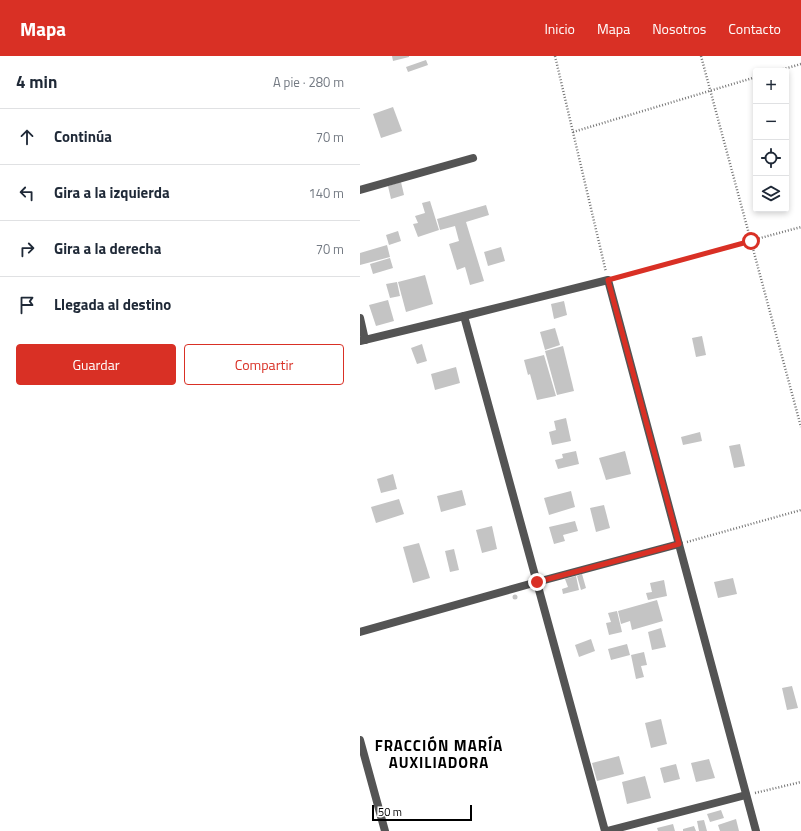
<!DOCTYPE html>
<html lang="es">
<meta charset="utf-8">
<style>
body{margin:0;font-family:"Titillium Web",sans-serif;background:#f2f2f3;color:#1f2937}
.controls{position:absolute;right:12px;top:12px;display:grid;overflow:hidden;border-radius:4px;box-shadow:0 2px 6px #0003}
.controls button{width:36px;height:36px;display:grid;place-items:center;padding:0;border:0;border-bottom:1px solid #e0e1e3;background:#fff;color:#1f2937;font:20px sans-serif}
.scale{position:absolute;left:12px;bottom:10px;width:100px;box-sizing:border-box;padding-left:4px;border:2px solid #000;border-top:0;font-size:11px;line-height:14px;white-space:nowrap;color:#000;-webkit-text-stroke:3px #fff;paint-order:stroke}
.stop{position:absolute;width:12px;height:12px;margin:-9px;border:3px solid #d93025;border-radius:50%;background:#fff}
.stop.end{background:#d93025;border-color:#fff;box-shadow:0 1px 4px #0008}
.list{margin:0;padding:0;list-style:none}
h2{display:flex;justify-content:space-between;align-items:center;height:52px;margin:0;padding:0 16px;font-size:17px}
h2 small{font-size:13px;font-weight:400;color:#747a83}
.list li{display:grid;grid-template-columns:26px 1fr auto;gap:12px;align-items:center;box-sizing:border-box;height:56px;padding:0 16px;border-top:1px solid #e0e1e3}
.list b{display:block;font-size:15px;white-space:nowrap}
.list em{font-size:13px;font-style:normal;color:#747a83}
.actions{display:flex;gap:8px;padding:12px 16px}
.actions a{flex:1;padding:9px 0;border:1px solid #d93025;border-radius:4px;text-align:center;font-size:14px;color:#d93025}
.actions .main{background:#d93025;color:#fff}
.icon{flex:none;width:22px;height:22px;fill:none;stroke:currentColor;stroke-width:2;stroke-linecap:round;stroke-linejoin:round}
.map{position:relative;flex:none;width:441px;height:775px;overflow:hidden}
header{display:flex;align-items:center;gap:24px;box-sizing:border-box;height:56px;padding:0 20px;background:#d93025;color:#fff}
header strong{font-size:19px}
nav{display:flex;gap:22px;margin-inline-start:auto;font-size:14px}
main{display:flex}
aside{flex:1;background:#fff}
.map>svg:first-child{display:block}
.building{fill:#c4c4c4}
.lines{fill:none;stroke-linecap:round;stroke-linejoin:round}
.path{stroke:#767676;stroke-width:2.5;stroke-dasharray:1 2;stroke-linecap:butt}
.street{stroke:#545454;stroke-width:8}
.route{stroke:#d93025;stroke-width:5}
.labels{text-anchor:middle;stroke-width:3;stroke-linejoin:round;paint-order:stroke}
.district-label{font-size:15px;font-weight:bold;letter-spacing:1px;fill:#000;stroke:#fff}
</style>
<header>
<strong>Mapa</strong>
<nav><a>Inicio</a><a>Mapa</a><a>Nosotros</a><a>Contacto</a></nav>
</header>
<main>
<aside>
<h2>4 min<small>A pie · 280 m</small></h2>
<ul class="list">
<li><svg class="icon" aria-label="ahead" viewBox="0 0 24 24"><path d="M12 20V5M6 11l6-6 6 6"/></svg><div><b>Continúa</b></div><em>70 m</em></li>
<li><svg class="icon" aria-label="left" viewBox="0 0 24 24"><path d="M17 20v-9H6M10 6l-5 5 5 5"/></svg><div><b>Gira a la izquierda</b></div><em>140 m</em></li>
<li><svg class="icon" aria-label="right" viewBox="0 0 24 24"><path d="M7 20v-9h11M14 6l5 5-5 5"/></svg><div><b>Gira a la derecha</b></div><em>70 m</em></li>
<li><svg class="icon" aria-label="arrive" viewBox="0 0 24 24"><path d="M6 21V4h12l-3 4 3 4H6"/></svg><div><b>Llegada al destino</b></div></li>
</ul>
<div class="actions"><a class="main">Guardar</a><a>Compartir</a></div>
</aside>
<div class="map">
<svg width="441" height="775" viewBox="0 0 441 775">
<rect width="100%" height="100%" fill="#fff"/>
<g class="building">
<polygon points="32,0 49,0 49,1 33,5"/>
<polygon points="66,4 68,9 48,16 46,11"/>
<polygon points="33,51 42,75 21,82 13,58"/>
<polygon points="41,126 44,139 31,143 28,130"/>
<polygon points="70,145 79,174 58,181 53,168 58,167 55,160 65,157 62,147"/>
<polygon points="126,149 129,159 106,166 124,225 110,229 105,211 97,214 89,188 99,185 95,170 80,174 77,163"/>
<polygon points="38,175 41,185 29,189 26,179"/>
<polygon points="27,189 30,201 0,209 0,197"/>
<polygon points="141,191 145,205 128,210 124,196"/>
<polygon points="30,202 33,212 13,218 10,208"/>
<polygon points="65,219 73,248 46,256 38,226"/>
<polygon points="37,226 40,240 30,242 26,228"/>
<polygon points="28,244 34,265 16,270 9,249"/>
<polygon points="204,245 207,259 194,263 191,248"/>
<polygon points="195,272 200,289 185,294 180,276"/>
<polygon points="342,280 346,299 336,301 332,282"/>
<polygon points="62,288 67,305 57,308 51,292"/>
<polygon points="203,290 214,335 197,339 185,295"/>
<polygon points="184,299 196,340 177,344 170,318 168,319 164,304"/>
<polygon points="96,311 100,327 75,334 71,318"/>
<polygon points="206,362 211,385 192,389 189,376 196,374 194,365"/>
<polygon points="340,376 342,385 323,389 321,381"/>
<polygon points="380,388 385,410 374,412 369,390"/>
<polygon points="216,395 219,408 198,413 195,404 203,402 202,398"/>
<polygon points="265,395 271,418 246,424 239,402"/>
<polygon points="33,418 37,433 21,437 17,423"/>
<polygon points="102,434 106,449 81,456 77,440"/>
<polygon points="211,435 215,451 189,459 184,442"/>
<polygon points="39,443 44,458 16,467 11,451"/>
<polygon points="244,449 250,472 236,476 230,452"/>
<polygon points="215,465 218,475 203,479 205,485 194,488 189,471"/>
<polygon points="132,470 137,493 122,497 116,474"/>
<polygon points="59,487 70,522 53,527 43,491"/>
<polygon points="94,493 99,514 90,516 85,495"/>
<polygon points="222,518 226,532 221,534 217,520"/>
<polygon points="216,520 219,534 203,538 202,533 208,531 205,523"/>
<polygon points="373,522 377,538 358,542 354,526"/>
<polygon points="304,524 307,540 288,544 286,537 292,536 290,527"/>
<circle cx="155" cy="541" r="2.5"/>
<polygon points="297,544 303,565 272,574 270,565 261,568 258,555"/>
<polygon points="257,555 262,576 249,579 246,567 251,566 248,557"/>
<polygon points="301,572 306,591 292,594 288,576"/>
<polygon points="231,583 235,595 219,601 215,589"/>
<polygon points="267,588 270,599 251,604 248,593"/>
<polygon points="284,596 287,609 281,610 284,621 276,623 271,599"/>
<polygon points="432,630 438,652 427,654 422,632"/>
<polygon points="301,663 307,688 291,692 285,667"/>
<polygon points="259,700 264,718 237,725 232,707"/>
<polygon points="349,703 355,722 336,726 331,707"/>
<polygon points="316,708 320,723 304,727 300,712"/>
<polygon points="285,720 291,742 267,748 262,726"/>
<polygon points="361,754 364,762 350,766 347,758"/>
<polygon points="376,763 379,775 360,775 358,769"/>
<polygon points="344,764 347,775 339,775 337,765"/>
<polygon points="313,768 315,775 298,775 297,772"/>
<polygon points="334,770 336,775 323,775 323,773"/>
</g>
<g class="lines">
<g class="path">
<polyline points="195,0 246,216"/>
<polyline points="341,0 441,371"/>
<polyline points="417,15 441,8"/>
<polyline points="213,76 396,21"/>
<polyline points="257,221 441,171"/>
<polyline points="327,486 441,454"/>
<polyline points="395,737 441,726"/>
</g>
<g class="street">
<polyline points="0,134 113,102"/>
<polyline points="104,260 245,775"/>
<polyline points="0,262 5,284"/>
<polyline points="0,285 104,260 248,224 396,775"/>
<polyline points="0,576 177,526 319,488"/>
<polyline points="0,684 25,775"/>
<polyline points="247,775 386,739"/>
</g>
</g>
<g class="lines">
<polyline class="route" points="177,526 319,488 248,224 391,185"/>
</g>
<g class="labels">
<g class="district-label">
<text x="79" y="695">FRACCIÓN MARÍA<tspan x="79" dy="17">AUXILIADORA</tspan></text>
</g>
</g>
</svg>
<div class="controls">
<button>+</button>
<button>−</button>
<button><svg class="icon" aria-label="locate" viewBox="0 0 24 24"><circle cx="12" cy="12" r="6"/><path d="M12 2v4M12 18v4M2 12h4M18 12h4"/></svg></button>
<button><svg class="icon" aria-label="layers" viewBox="0 0 24 24"><path d="M12 4l9 5-9 5-9-5zM3 14l9 5 9-5"/></svg></button>
</div>
<div class="scale">50 m</div>
<div class="stop" style="left:391px;top:185px"></div>
<div class="stop end" style="left:177px;top:526px"></div>
</div>
</main>
